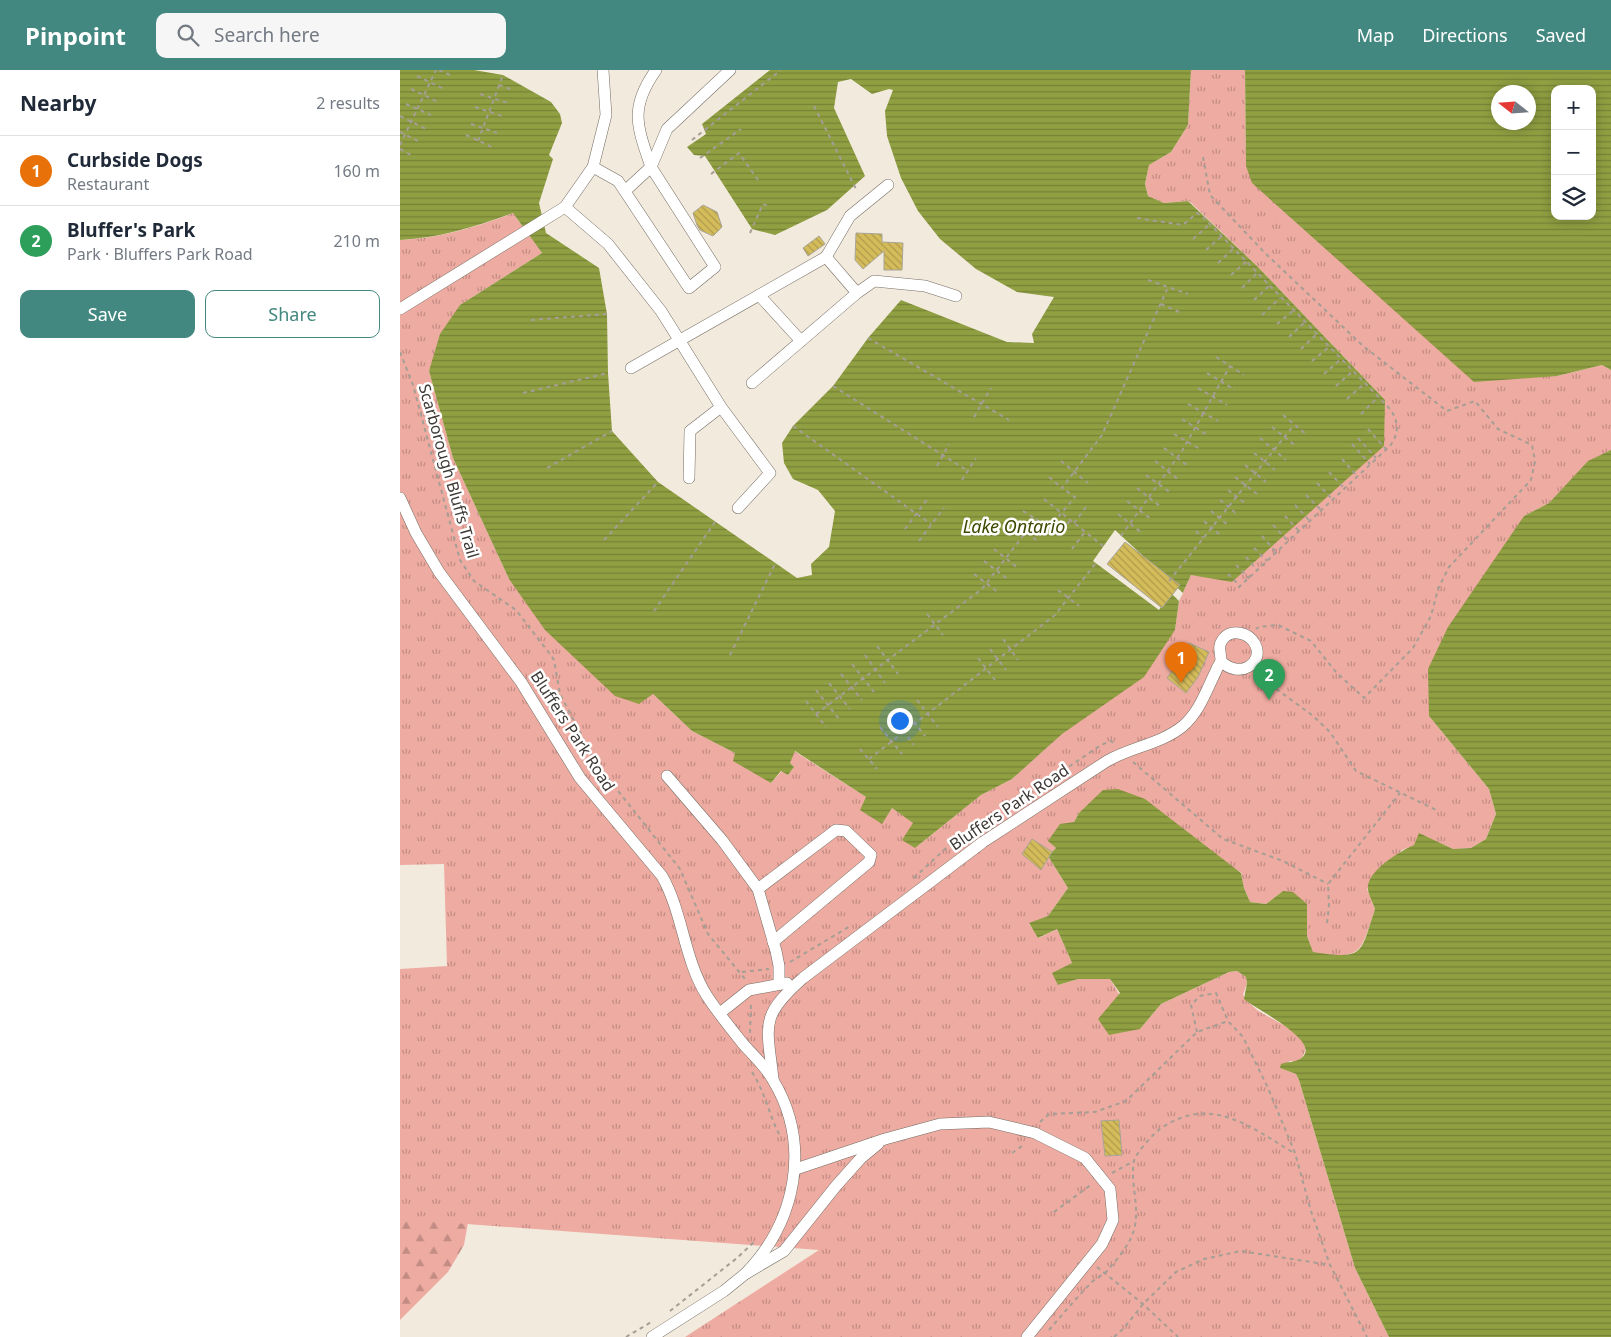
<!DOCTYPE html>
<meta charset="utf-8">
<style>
body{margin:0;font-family:"Noto Sans",sans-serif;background:#f6f6f7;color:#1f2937}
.controls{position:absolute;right:15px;top:15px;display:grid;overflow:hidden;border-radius:10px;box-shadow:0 2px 12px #0003}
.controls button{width:45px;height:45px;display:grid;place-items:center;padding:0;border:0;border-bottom:1px solid #e0e1e3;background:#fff;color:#1f2937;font:25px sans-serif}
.compass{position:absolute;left:1091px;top:15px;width:45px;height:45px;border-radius:50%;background:#fff;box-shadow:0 2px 12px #0003;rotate:287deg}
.you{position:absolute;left:499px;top:650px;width:18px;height:18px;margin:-12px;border:4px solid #fff;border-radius:50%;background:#1a73e8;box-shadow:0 0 0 8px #1a73e833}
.badge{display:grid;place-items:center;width:32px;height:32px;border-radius:50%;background:#438880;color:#fff;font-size:16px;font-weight:700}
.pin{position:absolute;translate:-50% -41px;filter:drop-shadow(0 1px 2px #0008)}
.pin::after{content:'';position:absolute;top:26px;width:18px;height:15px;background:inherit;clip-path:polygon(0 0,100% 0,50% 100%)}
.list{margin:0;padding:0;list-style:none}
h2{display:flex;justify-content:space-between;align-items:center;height:65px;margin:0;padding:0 20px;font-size:21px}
h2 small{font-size:16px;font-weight:400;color:#747a83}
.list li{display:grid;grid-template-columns:32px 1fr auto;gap:15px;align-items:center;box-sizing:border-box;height:70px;padding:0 20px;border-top:1px solid #e0e1e3}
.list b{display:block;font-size:19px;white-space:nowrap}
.list p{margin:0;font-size:16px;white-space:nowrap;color:#747a83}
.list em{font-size:16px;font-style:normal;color:#747a83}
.actions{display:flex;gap:10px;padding:15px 20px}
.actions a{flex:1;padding:11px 0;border:1px solid #438880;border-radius:10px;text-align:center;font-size:18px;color:#438880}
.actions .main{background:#438880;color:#fff}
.icon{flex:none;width:28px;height:28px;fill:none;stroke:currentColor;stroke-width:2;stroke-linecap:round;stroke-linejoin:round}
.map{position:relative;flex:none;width:1211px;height:1267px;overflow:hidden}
header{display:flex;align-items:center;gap:30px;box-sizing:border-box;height:70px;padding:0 25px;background:#438880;color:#fff}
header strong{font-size:24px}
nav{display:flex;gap:28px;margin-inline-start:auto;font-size:18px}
.search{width:350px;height:45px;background:#f6f6f7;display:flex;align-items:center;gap:12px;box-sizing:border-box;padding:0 18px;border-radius:10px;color:#747a83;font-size:19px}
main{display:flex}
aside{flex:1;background:#fff}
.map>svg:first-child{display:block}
.forest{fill:url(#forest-firs)}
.park{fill:url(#park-tufts)}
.water{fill:url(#water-rules);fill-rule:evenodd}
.pier{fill:#f3eade}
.building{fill:url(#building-back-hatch);stroke:#a7a497}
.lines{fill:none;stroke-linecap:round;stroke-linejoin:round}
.minor-casing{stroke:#756d63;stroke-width:12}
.path{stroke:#a59e95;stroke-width:2;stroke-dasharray:4 4;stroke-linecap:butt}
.minor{stroke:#fff;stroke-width:11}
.labels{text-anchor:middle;stroke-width:5;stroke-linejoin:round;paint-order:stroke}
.street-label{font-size:16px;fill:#3d3935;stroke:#fff}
.water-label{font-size:18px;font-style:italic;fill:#3f4800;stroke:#fff}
</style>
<header>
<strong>Pinpoint</strong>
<div class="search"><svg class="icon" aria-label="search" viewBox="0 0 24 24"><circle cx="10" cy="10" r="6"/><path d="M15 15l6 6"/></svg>Search here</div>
<nav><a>Map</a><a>Directions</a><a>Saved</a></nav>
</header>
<main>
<aside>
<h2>Nearby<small>2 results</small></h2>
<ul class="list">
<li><span class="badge" style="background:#e8710a">1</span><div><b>Curbside Dogs</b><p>Restaurant</p></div><em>160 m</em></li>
<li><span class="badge" style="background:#2e9e5b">2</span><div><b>Bluffer's Park</b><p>Park · Bluffers Park Road</p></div><em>210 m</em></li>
</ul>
<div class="actions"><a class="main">Save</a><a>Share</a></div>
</aside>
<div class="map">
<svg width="1211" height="1267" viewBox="0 0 1211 1267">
<defs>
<pattern id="forest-firs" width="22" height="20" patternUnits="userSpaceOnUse" patternTransform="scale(1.25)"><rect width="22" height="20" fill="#eeaba1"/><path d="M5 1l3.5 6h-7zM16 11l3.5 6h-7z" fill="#c28c84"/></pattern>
<pattern id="park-tufts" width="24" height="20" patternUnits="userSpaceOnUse" patternTransform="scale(1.25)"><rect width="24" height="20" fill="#eeaba1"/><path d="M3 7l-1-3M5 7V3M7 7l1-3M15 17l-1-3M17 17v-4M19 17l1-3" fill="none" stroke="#c28c84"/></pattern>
<pattern id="water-rules" width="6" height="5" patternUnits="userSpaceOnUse" patternTransform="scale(1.25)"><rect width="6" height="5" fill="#8f9f41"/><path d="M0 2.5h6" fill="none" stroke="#768337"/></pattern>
<pattern id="building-back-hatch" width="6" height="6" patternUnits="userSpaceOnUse" patternTransform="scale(1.25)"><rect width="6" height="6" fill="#d5bc5b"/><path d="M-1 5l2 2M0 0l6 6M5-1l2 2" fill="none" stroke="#ae9a4c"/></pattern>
</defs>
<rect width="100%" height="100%" fill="#f3eade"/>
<polygon class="forest" points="0,1027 74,1118 64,1175 48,1202 0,1250"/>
<path class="park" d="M791,0H845L846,96L1157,306L1202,295L1211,300V380L1188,392L1149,433L1124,446L1029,646L1089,719L1096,744L1086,769L1071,778L1053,779L1019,764L1015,775L1002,780L967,819L975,839C960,883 963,890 913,883L907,866V834L883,821L866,834L850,832L844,818L841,802L679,743L674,752L649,771L656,778L648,786L668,818L648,846L629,854L639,868L657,859L672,893L658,915L678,909H710L740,959L761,934L829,902L837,901L846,907L847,913L843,925C848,930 852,936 857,940C872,950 924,970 898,991H890L880,998L896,1004L899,1010L955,1198L989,1267H285L419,1180L0,1149V899L47,896L44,794L0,795V170C40,168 76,157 113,143L142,183L60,235L29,301L53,388L109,509L253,624L292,661L335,683L371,713L382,701L388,705L394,697L390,693L394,681L466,727L482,753L492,738L514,753L515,778L581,725L612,709L775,560L779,531L791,505L805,506L984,376V329L857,196L789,131L764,133L748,126L745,114L749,95L771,82L788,55Z"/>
<g class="water">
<path d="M0,0H74L103,5L151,32L160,44L162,53L149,85L153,89L139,133L146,163L199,198L207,244L208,303L212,361L258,412L397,508L412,505L411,494L429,477L435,441L418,420L393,409L384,393L382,373L393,356L433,316L468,268L501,230L607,272L634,273L632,264L654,227L617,222L576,199L540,169L518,141L501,108L487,66L485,41L493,20L489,19L472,24L451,9L438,12L434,38L465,106L427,140L375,165L352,159L305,86L294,85L287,77L306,64L302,54L370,0H791L788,55L771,82L749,95L745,114L748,126L764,133L788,131L857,196L985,330L984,376L832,512L791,505L779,531L775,560L744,607L662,664L612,709L581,725L515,778L502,770L513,753L492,738L482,754L460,740L466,727L395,681L390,693L394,697L388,705L381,701L371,713L333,691L335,683L292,661L253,624L239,634L215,626L145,560L109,509L53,388L29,301L40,264L60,235L142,183L113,143C75,157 40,168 0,170Z"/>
<path d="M845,0H1211V300L1202,295L1157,306L1074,312L852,113L846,96ZM1155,19H1192V146H1155ZM1098,22H1128V52H1098Z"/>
<path d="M1211,380V1267H989L955,1198L899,1010L896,1004L880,998L881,994C887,992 895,992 900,989C926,973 855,939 844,929L847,913L846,907L837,901L829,902L761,934L740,959L709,965L698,949L720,923L710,909H678L658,915L652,903L672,893L657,859L638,868L629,853L648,846L668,818L648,786L656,778L648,771L660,754L674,752L679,743L703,720L718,719L745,729L841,803L844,818L850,832L866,834L883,821L893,822L907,834V866L913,882C965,890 960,884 975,839C973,833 969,826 968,820C965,802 1000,781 1014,775L1019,763L1053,779L1071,778L1086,769L1096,744L1089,719L1029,646L1028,599L1048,557L1124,446L1149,433L1188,391Z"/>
</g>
<polygon class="pier" points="715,460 783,523 779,531 770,522 759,540 693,491"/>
<g class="building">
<polygon points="303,135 317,142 322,157 313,166 300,160 297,155 293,143"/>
<polygon points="456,163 482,164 482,172 503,173 502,200 484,200 484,181 463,199 455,190"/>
<polygon points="419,166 425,174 408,186 403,178"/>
<polygon points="725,472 780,515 762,538 707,494"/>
<polygon points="789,573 809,582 798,607 786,623 767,608 783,586"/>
<polygon points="632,769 652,782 641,800 622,784"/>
<polygon points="719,1050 722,1085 705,1086 701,1051"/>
</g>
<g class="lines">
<defs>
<g id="minor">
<polyline points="203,0 206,45 193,97 165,137 208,174 261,241 321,337 370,403 338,438"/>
<polyline points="193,97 218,111 289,218 315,197 251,97 225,121"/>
<polyline points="251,97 267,59 330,0"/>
<path d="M251,97C237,56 229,38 256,0"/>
<polyline points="426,187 450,146 488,115"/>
<polyline points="457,223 474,211 525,216 556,226"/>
<polyline points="359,225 401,271"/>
<polyline points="0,239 165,137"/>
<polyline points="231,298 426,187 457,223 352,313"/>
<polyline points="289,408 290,361 321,337"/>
<path d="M0,428L16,463L39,502L121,612L180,708L262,806C283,843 284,890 307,926C318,943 332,960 344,975C354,986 366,997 373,1010C412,1075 396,1152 345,1204"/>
<polyline points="267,706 322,770 358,819 376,881 379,896 379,914"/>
<polyline points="358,819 436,760 446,761 471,785 469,792 373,872"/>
<polyline points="320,943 349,920 387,913"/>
<path d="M373,1009C367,954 359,947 403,908L583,772L707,691C731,677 761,674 783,656C800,641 806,621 816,601C817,597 820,594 821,591C821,582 817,577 823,569C832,558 849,563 855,574C865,593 839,610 821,591"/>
<polyline points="396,1099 485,1069 540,1054 589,1052 635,1063 685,1088 710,1119 713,1150 702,1174 627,1267"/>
<polyline points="252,1267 324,1221 345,1204 384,1181 436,1116 461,1088 478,1074"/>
</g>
</defs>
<use href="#minor" class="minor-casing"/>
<g class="path">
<polyline points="39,0 50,5"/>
<polyline points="17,6 44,19"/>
<polyline points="99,15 113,20"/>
<polyline points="11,19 38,32"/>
<polyline points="80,24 108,33"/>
<polyline points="6,34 31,45"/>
<polyline points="414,36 456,119"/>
<polyline points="75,37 102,46"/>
<polyline points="0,46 26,59"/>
<polyline points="71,54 97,63"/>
<polyline points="0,62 18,71"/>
<polyline points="66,65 92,77"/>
<polyline points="292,70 381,0"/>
<polyline points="78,71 103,5"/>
<polyline points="0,75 36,0"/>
<polyline points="0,79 13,86"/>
<polyline points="803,87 810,125 865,183 963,276 1047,341 1075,331 1098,359 1132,375 1135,391 1131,410 1049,497 1038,519 1031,546 1013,578 964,628 935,601 911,571 878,555 859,557 856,559"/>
<polyline points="300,88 341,59"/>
<polyline points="311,104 339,83 360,113"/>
<path d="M737,148L783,155L797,143L803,147L991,340C999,354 999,363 990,376L838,518"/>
<polyline points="350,163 363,134 368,136"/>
<polyline points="793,169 810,154"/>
<polyline points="806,180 822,166"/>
<polyline points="818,193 834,178"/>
<polyline points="831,205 847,191"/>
<polyline points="748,210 788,224"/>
<polyline points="842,218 858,202"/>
<polyline points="854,230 870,215"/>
<polyline points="761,234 779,242"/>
<polyline points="862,245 880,228"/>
<polyline points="131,250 207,244"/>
<polyline points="877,254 894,240"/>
<polyline points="889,267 905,252"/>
<polyline points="468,268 609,350"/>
<polyline points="901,279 917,264"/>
<polyline points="0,282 13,315 60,490 74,511 116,540 150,584 154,590 160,624 196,693 280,799 308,864 345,909"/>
<polyline points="816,287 844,305"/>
<polyline points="912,291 929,277"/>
<polyline points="807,303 835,320"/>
<polyline points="924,304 941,289"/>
<polyline points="433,316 568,401"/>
<polyline points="936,316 953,301"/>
<polyline points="798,318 827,335"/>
<polyline points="123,323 208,303"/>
<polyline points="947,329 964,314"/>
<polyline points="788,334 818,351"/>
<polyline points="961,344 978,327"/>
<polyline points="883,345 907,365"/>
<polyline points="574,347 591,318"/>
<polyline points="782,349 809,366"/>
<polyline points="393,356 531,454"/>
<polyline points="872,357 897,377"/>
<polyline points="968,359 986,379"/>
<polyline points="774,364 800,379"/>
<polyline points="860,368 886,390"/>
<polyline points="958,368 976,388"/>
<polyline points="952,374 970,394"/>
<polyline points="764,378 788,396"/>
<polyline points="854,383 875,400"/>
<polyline points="942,389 957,406"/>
<polyline points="661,391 688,413"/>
<polyline points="755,391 779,410"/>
<polyline points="845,395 866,412"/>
<polyline points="537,396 549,374"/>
<polyline points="147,398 212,361"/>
<polyline points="929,402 944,418"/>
<polyline points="746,405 771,423"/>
<polyline points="649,407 662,418"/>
<polyline points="835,407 857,424"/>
<polyline points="562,410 576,388"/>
<polyline points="917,413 932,429"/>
<polyline points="737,418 761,437"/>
<polyline points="828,420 846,434"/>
<polyline points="906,425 921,440"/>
<polyline points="644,429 703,476"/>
<polyline points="820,430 837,444"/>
<polyline points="727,431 751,449"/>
<polyline points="895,435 910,451"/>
<polyline points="623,441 636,449"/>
<polyline points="811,441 828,455"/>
<polyline points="718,444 742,463"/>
<polyline points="885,446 899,461"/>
<polyline points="804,451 819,464"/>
<polyline points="614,453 639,472"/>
<polyline points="674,453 686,437"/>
<polyline points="873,455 888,471"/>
<polyline points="505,459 529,427"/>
<polyline points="796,461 803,468"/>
<polyline points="657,466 670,451"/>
<polyline points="721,466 782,381 830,296"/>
<polyline points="862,466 876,482"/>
<polyline points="204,470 258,412"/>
<polyline points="519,471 544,438"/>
<polyline points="854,478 867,491"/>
<polyline points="594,479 618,498"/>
<polyline points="672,479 685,462"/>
<polyline points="846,487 857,500"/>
<polyline points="584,491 609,510"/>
<polyline points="836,495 849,508"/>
<polyline points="574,504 599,523"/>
<polyline points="828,504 840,516"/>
<polyline points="769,511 894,355"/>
<polyline points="658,520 679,536"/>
<polyline points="254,541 315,452"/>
<polyline points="527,544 543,565"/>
<polyline points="603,569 618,590"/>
<polyline points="477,576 498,604"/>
<polyline points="590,579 606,600"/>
<polyline points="330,585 375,494"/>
<polyline points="465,585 485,613"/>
<polyline points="578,588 595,610"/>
<polyline points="452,594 474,622"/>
<polyline points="441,604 462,630"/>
<polyline points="857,605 912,645 930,662 956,701 1036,740"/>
<polyline points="429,613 450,639"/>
<polyline points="416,620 439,649"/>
<polyline points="517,630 538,657"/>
<polyline points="406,631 426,657"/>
<polyline points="504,639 525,666"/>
<polyline points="416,644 582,519 636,449 648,459 675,427 662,418 702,365 768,217"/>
<polyline points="493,648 514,675"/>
<polyline points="480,657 502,684"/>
<polyline points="460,679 477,699"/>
<polyline points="469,689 655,545 696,493"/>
<polyline points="733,692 823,769 883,791 928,814"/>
<polyline points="514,808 561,764 597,741 627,725 701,675 711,671 716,675"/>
<polyline points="927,853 929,835 928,814 1000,723"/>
<polyline points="390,892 452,855"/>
<polyline points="342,902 369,899"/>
<polyline points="797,962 791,935 800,926 816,923 828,951"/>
<polyline points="350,963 351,932"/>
<path d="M352,1002C365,1022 369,1045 380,1066"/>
<polyline points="640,1052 649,1044 695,1042 726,1031 797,962 828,951 843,967 868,1018 895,1083 911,1141 930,1195 967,1267"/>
<polyline points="612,1083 625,1074"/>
<polyline points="712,1103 734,1091"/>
<polyline points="654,1142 692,1114"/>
<polyline points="697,1197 743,1234 778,1267"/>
<polyline points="270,1241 337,1188 355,1171"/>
<path d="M649,1260C663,1244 677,1227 692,1212C696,1208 701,1206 705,1203C713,1195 724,1181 730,1170C744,1144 729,1116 734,1091C736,1083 753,1064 760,1059C810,1024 849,1056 894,1083"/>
<polyline points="226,1267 253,1251"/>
<polyline points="714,1267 725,1257 743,1234 776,1202 804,1189 841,1181 930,1195"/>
</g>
<use href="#minor" class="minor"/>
</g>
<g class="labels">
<g class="street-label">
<text transform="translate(49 401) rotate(74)" y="6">Scarborough Bluffs Trail</text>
<text transform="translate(173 661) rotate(57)" y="6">Bluffers Park Road</text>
<text transform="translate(609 737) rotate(-34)" y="6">Bluffers Park Road</text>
</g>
<g class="water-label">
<text x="614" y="463">Lake Ontario</text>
</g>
</g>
</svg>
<div class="controls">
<button>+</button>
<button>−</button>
<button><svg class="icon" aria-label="layers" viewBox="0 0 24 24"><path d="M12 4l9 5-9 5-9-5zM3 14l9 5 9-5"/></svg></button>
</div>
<svg class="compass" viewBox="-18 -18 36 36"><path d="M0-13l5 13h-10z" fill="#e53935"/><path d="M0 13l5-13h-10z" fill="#747a83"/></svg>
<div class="you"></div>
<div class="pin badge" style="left:781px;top:613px;background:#e8710a">1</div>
<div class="pin badge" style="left:869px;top:630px;background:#2e9e5b">2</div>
</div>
</main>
